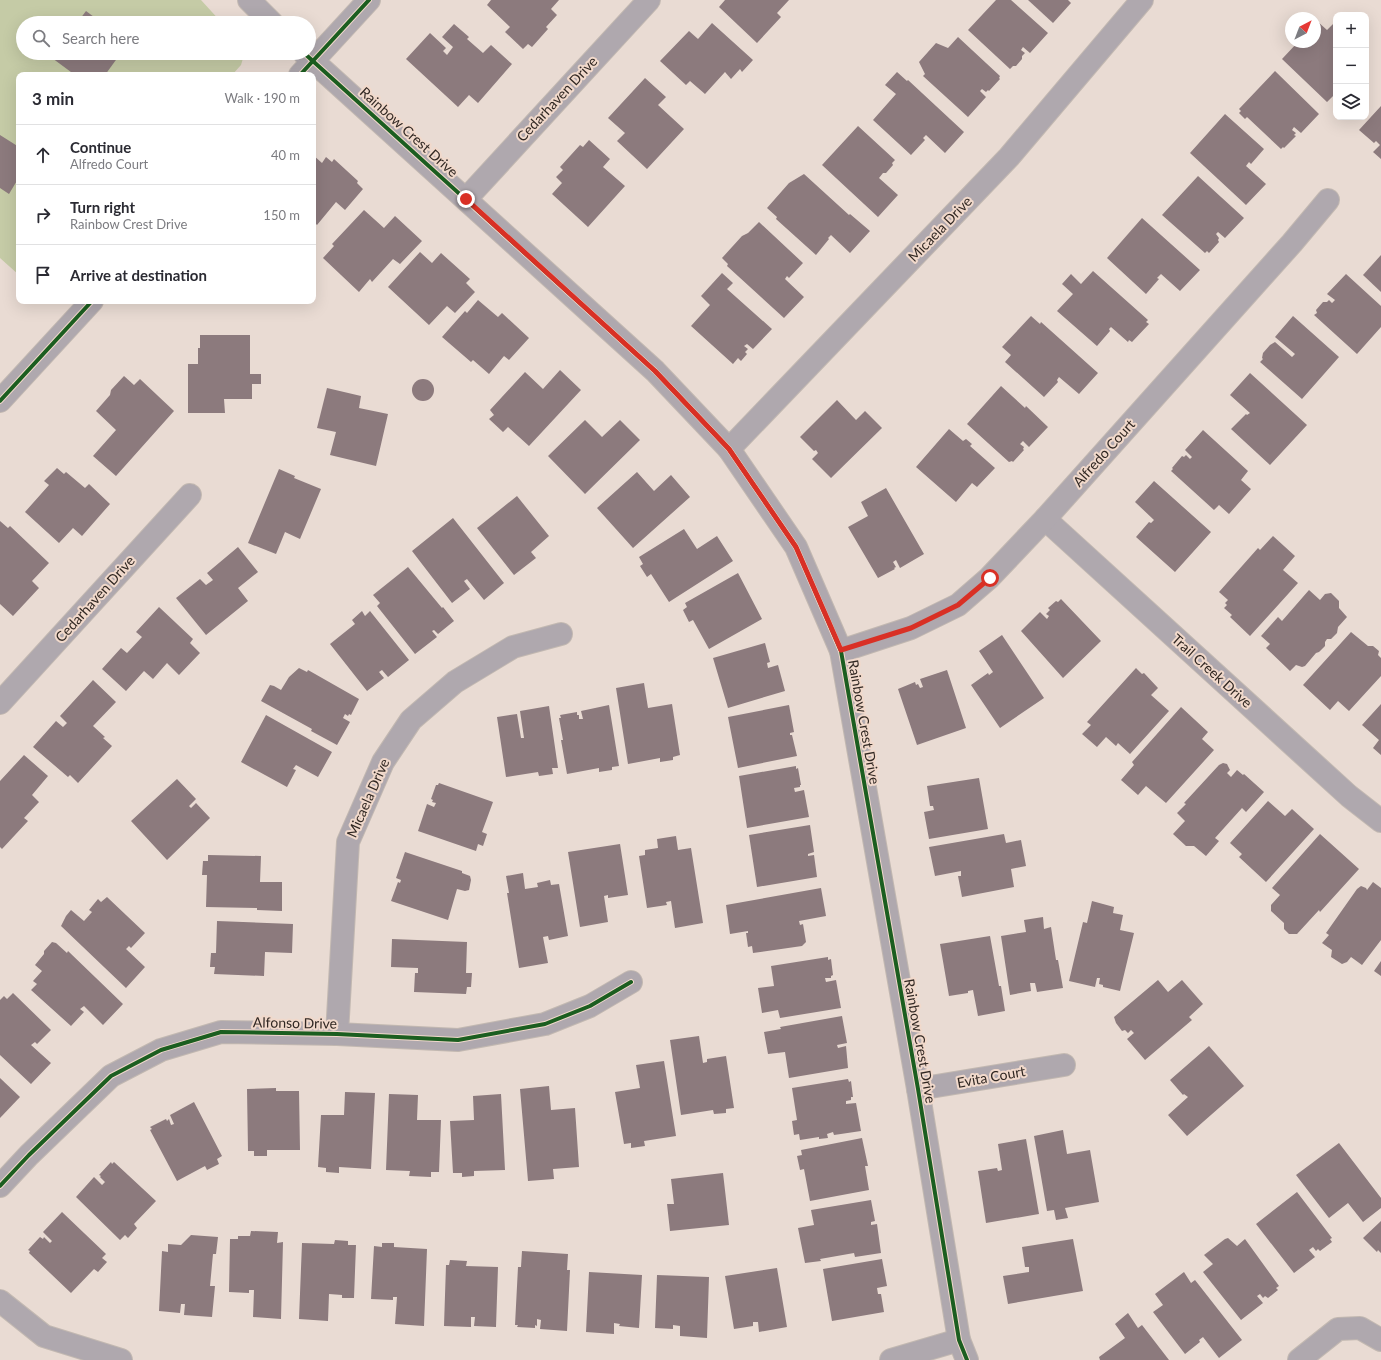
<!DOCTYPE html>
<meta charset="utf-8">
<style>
body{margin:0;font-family:Lato,sans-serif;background:#f2f2f3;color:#2b2b33}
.controls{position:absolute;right:12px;top:12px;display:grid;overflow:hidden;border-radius:8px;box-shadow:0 4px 16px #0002}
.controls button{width:36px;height:36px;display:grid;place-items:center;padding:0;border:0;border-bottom:1px solid #e1e1e2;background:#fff;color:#2b2b33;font:20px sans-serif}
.compass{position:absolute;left:1285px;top:12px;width:36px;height:36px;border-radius:50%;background:#fff;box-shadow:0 4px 16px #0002;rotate:42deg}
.stop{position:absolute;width:12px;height:12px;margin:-9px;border:3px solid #d93025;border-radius:50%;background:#fff}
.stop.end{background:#d93025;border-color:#fff;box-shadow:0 1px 4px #0008}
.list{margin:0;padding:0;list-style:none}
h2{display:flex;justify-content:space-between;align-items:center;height:52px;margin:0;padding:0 16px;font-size:17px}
h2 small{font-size:13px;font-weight:400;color:#7c7c81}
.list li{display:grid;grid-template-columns:26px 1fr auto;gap:12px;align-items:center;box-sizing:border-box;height:60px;padding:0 16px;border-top:1px solid #e1e1e2}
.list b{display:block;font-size:15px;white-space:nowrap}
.list p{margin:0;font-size:13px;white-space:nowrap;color:#7c7c81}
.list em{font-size:13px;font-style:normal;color:#7c7c81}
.icon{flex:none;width:22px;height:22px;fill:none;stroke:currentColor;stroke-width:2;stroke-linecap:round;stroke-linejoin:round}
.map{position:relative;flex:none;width:1381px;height:1360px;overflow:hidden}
.search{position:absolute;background:#fff;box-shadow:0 4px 16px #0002;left:16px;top:16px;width:300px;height:44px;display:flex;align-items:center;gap:10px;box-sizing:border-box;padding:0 14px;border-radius:22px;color:#7c7c81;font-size:15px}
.panel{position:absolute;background:#fff;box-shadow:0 4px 16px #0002;left:16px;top:72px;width:300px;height:232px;border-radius:8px}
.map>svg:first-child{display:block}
.green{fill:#c5cba6}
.building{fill:#8c7a7d}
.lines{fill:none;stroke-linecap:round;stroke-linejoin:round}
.minor-casing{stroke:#c2b8b1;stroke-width:24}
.minor{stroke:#afa8ae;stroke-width:22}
.cycleway-casing{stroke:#f1d9cb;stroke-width:6}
.cycleway{stroke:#1b5e20;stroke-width:4}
.route{stroke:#d93025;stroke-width:5}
.labels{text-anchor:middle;stroke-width:4;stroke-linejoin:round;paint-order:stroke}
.street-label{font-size:14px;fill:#302722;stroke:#f1d9cb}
</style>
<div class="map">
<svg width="1381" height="1360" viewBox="0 0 1381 1360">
<rect width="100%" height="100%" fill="#e9dbd3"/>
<polygon class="green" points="0,0 201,0 222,23 23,23 23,53 243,53 244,55 241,65 232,75 19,75 19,275 0,258"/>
<g class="building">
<polygon points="491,0 559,0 551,9 557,15 546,27 548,29 532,47 528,44 523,49 505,32 510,27 487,5"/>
<polygon points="725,0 789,0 777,13 781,17 757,43 719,7"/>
<polygon points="996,0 1011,0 1048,33 1030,53 1023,47 1021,50 1025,53 1022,56 1022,59 1016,66 1013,66 1010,69 968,30"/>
<polygon points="1028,0 1068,0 1071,3 1053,23"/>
<polygon points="86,11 102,23 77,23"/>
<polygon points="1317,21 1327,30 1336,21 1336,93 1327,102 1282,59 1298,42 1315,42 1315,23"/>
<polygon points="712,23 753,60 742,72 740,69 731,79 725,72 705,94 690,81 686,85 660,61 689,31 698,39"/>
<polygon points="454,24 469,37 467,39 483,53 491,45 512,64 478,103 469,95 458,107 406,59 430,33 446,48 443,51 447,55 453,47 442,37"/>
<polygon points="958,37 1000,76 999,78 1000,79 989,91 988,90 986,92 982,89 980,91 986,97 968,117 923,76 925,74 919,62 936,43 948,48"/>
<polygon points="55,53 121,53 105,75 75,75 52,58"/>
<polygon points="1275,71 1319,114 1301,133 1294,127 1292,130 1296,133 1294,135 1296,136 1284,148 1283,147 1281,149 1247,117 1245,119 1239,113 1241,111 1239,109"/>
<polygon points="897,72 907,81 908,80 964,132 945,153 926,135 923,138 925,140 911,155 873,120 896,94 885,85"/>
<polygon points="645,78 666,97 658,105 684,129 647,169 617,141 625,133 608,118"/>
<polygon points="1381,106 1381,159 1373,152 1380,145 1376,141 1374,143 1359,130"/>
<polygon points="1225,114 1264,149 1251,164 1249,162 1246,166 1266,184 1246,205 1190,153"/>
<polygon points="858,126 895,160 892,163 893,165 886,173 883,173 879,178 898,195 878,217 822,165"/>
<polygon points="0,135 19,147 19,180 18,179 9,194 0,188"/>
<polygon points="589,140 610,159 603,167 625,186 588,227 552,194 562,183 556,177 563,170 560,167 580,145 583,147"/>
<polygon points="313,155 322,163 326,157 332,162 334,159 358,181 357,183 363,189 345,210 336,202 317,225 313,221"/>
<polygon points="804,174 849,215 850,214 870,231 850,253 831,235 828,238 829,239 816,255 776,219 777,217 767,208 789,183"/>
<polygon points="1198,176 1244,218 1225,238 1218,232 1216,234 1219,238 1218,240 1219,242 1209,253 1207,251 1205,253 1162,215"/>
<polygon points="364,210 384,228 395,216 422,241 400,264 393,259 372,282 370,279 359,292 323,258 334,246 332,244"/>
<polygon points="1142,218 1200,270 1180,291 1161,274 1157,278 1159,279 1146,294 1107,258"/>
<polygon points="759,222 803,263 789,278 787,276 785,279 804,297 784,318 727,266 728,264 722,258 742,236 748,233"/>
<polygon points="420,252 432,263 441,253 470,279 466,283 475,292 455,313 447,306 429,325 388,287"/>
<polygon points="1381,255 1381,292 1363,275"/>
<polygon points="1093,271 1148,320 1146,322 1149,324 1132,342 1129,340 1128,342 1111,327 1109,329 1110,331 1097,346 1057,311 1073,294 1062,284 1071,274 1081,284"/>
<polygon points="722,273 733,283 727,289 772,329 753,349 747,344 744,346 748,349 745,352 747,354 741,361 738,358 733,364 691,326 710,305 701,296"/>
<polygon points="1346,274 1381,306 1381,327 1357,354 1314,315 1317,313 1316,310 1323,302 1327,302 1329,300 1332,303 1335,300 1327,294"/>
<polygon points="478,300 498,317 502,313 529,338 509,360 504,356 489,374 473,360 471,362 442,337 465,311 467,313"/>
<polygon points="1031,316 1040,324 1041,322 1098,373 1079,394 1059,377 1057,380 1058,382 1044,397 1005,362 1011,355 1002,347"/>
<polygon points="1293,316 1339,357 1302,399 1260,362 1263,359 1262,358 1263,353 1270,345 1275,342 1292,357 1295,354 1275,337"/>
<polygon points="200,335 250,335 250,374 261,374 261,384 252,384 252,399 224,399 225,413 188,413 188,364 198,364 198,348 200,348"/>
<polygon points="560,370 581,390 529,446 508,427 503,432 489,419 494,415 490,410 525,372 543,389"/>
<polygon points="1250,373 1307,425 1270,465 1231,429 1246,414 1247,415 1250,413 1230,395"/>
<polygon points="124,376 134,385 140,379 174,411 116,476 93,456 116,430 96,411 110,395 111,390"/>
<circle cx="423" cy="390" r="11"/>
<polygon points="1001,386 1025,408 1026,406 1048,427 1029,447 1023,441 1020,444 1024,447 1023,449 1024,450 1013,462 1012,461 1009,462 967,424"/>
<polygon points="327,388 361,396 359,408 388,414 376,466 330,455 336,432 317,428"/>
<polygon points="837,400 856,420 865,411 882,428 831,478 812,459 818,453 816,450 814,451 800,437"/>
<polygon points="585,420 602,437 620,420 640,440 585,494 548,456"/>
<polygon points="949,429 963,441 966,439 972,444 970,446 995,468 977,487 972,483 956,502 916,467"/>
<polygon points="1203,430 1248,471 1241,480 1251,489 1229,514 1219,505 1214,510 1171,471 1173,469 1172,468 1182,456 1184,457 1186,455 1190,459 1192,457 1185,450"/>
<polygon points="57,468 64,474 66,472 85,488 89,484 110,504 82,536 73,528 59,543 25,512 49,485 44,481"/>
<polygon points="279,469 295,476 294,478 321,489 300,539 285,532 276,554 248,543"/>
<polygon points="637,472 654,491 671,475 690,497 633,548 597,508"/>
<polygon points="1154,481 1211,532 1175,572 1136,537 1149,522 1151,523 1154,520 1135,502"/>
<polygon points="886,488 924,554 900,568 896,560 893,562 896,567 894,568 895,569 878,578 848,527 868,516 861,502"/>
<polygon points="517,496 549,536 531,552 536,558 514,575 477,528"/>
<polygon points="453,518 504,583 484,600 467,579 464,581 470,589 452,603 412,551"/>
<polygon points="0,521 8,528 10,526 49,563 32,581 39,588 13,616 0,604"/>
<polygon points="684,529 697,549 717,536 733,561 669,602 651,574 647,577 640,566 643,564 639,557"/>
<polygon points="1273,536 1295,556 1283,570 1298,583 1250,636 1230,617 1232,615 1224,608 1227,605 1225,603 1228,600 1219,592 1258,548 1260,550"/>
<polygon points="238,547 258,572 238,588 248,601 206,635 176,598 200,579 206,585 213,580 207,573"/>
<polygon points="408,567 442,608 443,607 454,621 438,634 434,630 432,631 437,637 415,654 377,606 380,603 373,595"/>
<polygon points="738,573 762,619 709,649 693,620 689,622 683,610 687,607 685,603"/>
<polygon points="1309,590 1320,600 1325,594 1331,593 1339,601 1339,608 1347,617 1338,627 1337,633 1331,639 1327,639 1325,642 1325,646 1319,652 1316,653 1305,666 1302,667 1296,665 1290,671 1266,648 1270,644 1261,636 1278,617 1282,621"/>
<polygon points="1061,599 1101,641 1063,678 1021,631 1040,612 1047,619 1049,616 1046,614 1050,610 1048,608 1056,601 1058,602"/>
<polygon points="159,607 193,639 190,643 200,653 179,675 167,663 153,679 144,671 126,691 102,669 121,648 127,653 142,637 136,632"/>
<polygon points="362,611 365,616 370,611 409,660 388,677 382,670 379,672 384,678 367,691 330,644 355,624 352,620"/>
<polygon points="1351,632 1368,646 1373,646 1379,651 1378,655 1381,658 1381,676 1349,711 1338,701 1330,710 1303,685"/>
<polygon points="1002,635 1044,698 1000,728 971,685 988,673 989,675 993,672 979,651"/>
<polygon points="765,643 770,662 767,663 768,668 778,665 785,691 728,708 713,658"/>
<polygon points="299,668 307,672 308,670 359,699 351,715 349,714 348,716 345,714 343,718 350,722 337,745 311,731 312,729 261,701 270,685 274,686 281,690 289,677"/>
<polygon points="1136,668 1142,674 1144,673 1158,688 1151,695 1169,711 1130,754 1118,743 1116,746 1106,737 1097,747 1082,734 1091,725 1087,722"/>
<polygon points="947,670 966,728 917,745 898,689 915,682 916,685 918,684 920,688 923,687 920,679"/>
<polygon points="93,680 116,702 93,726 105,737 103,738 112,746 78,783 70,775 68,777 33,747 56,721 63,727 67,723 60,716"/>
<polygon points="644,683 648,708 672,704 680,755 673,757 673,760 660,762 660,758 628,764 616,688"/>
<polygon points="1381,704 1381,755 1373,748 1379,740 1362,725"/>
<polygon points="609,705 619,766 612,767 612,770 599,772 599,768 567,774 561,740 563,740 559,718 561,718 560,715 577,712 577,715 579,715 579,719 583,719 581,711"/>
<polygon points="789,705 794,732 790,733 790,735 792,735 797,756 738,768 728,717"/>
<polygon points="549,706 558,768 552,768 553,774 539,776 538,772 506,777 497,717 517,714 521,738 524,738 520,711"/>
<polygon points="1181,707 1208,732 1202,739 1214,750 1166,803 1146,786 1138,795 1121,780 1134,765 1132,762"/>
<polygon points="266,715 332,752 318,777 296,765 293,769 296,770 287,787 241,762"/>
<polygon points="24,755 48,776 32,795 39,802 24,818 28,821 2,849 0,847 0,781"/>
<polygon points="1223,763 1227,764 1230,770 1227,773 1231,777 1237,770 1243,775 1244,774 1264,792 1246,812 1242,808 1215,838 1219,841 1206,856 1194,846 1186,846 1173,834 1185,821 1177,813 1186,804 1184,803 1219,765"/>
<polygon points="796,766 796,769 798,768 801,785 800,785 800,787 794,788 795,792 804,790 809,817 747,828 739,776"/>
<polygon points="979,778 988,829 929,839 924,812 934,810 933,806 930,806 927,786"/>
<polygon points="177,779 196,799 189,806 191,808 196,803 210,818 167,860 131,821"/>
<polygon points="439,783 493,802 482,832 487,834 483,846 478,844 476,851 418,831 427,804 434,807 436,803 432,802 433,800 431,799 436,785 438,785"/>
<polygon points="1268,801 1285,816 1292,809 1314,829 1266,882 1239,857 1242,854 1230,843"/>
<polygon points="810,825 814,852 808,854 808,856 814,855 817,877 757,887 749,835"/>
<polygon points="1004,834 1006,843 1021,840 1026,866 1011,869 1014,887 962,897 958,876 961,876 961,871 935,876 929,847"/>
<polygon points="1320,834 1359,869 1320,912 1319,910 1297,934 1289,934 1284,929 1284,923 1271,911 1271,905 1280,895 1272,888"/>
<polygon points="676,836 678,850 691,848 703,923 675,928 671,901 666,902 667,905 647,908 639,856 645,855 645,850 658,848 657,839"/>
<polygon points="620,844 628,895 608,898 608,895 604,896 608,922 580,927 568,852"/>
<polygon points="405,852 462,871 462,873 470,876 471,880 469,890 465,891 457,889 448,920 391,901 398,882 400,883 401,880 396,878"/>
<polygon points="208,855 261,856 260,882 282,882 282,911 257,910 257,908 206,907 207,875 202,875 203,861 208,861"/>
<polygon points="523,873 525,889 538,887 537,883 550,880 551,885 559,884 568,936 549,940 548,936 543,937 548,963 519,968 507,893 509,893 506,876"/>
<polygon points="1373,882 1381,888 1381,940 1362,965 1351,957 1347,962 1342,964 1331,957 1332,950 1322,943 1329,935 1326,933 1357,889 1361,886 1366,888 1367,890"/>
<polygon points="821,888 826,916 799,921 800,925 803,924 806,942 802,946 753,953 752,946 748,947 746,933 748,933 748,931 730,934 726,905"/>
<polygon points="107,897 145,933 131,948 129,946 126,949 145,967 126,988 61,926 66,916 71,910 84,921 92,912 89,910 98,899 101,902"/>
<polygon points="1092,901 1114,907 1113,913 1123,915 1120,930 1134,933 1120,991 1103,987 1103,985 1099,984 1100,978 1097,978 1095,987 1069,981 1083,922 1087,923"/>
<polygon points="1043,917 1044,929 1051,927 1056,960 1058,960 1063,988 1037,992 1035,983 1030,983 1031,991 1010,995 1001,936 1026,932 1024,920"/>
<polygon points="217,921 293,924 292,953 265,952 264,976 214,974 215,967 210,967 211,953 216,953"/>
<polygon points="990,936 999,986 1001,986 1005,1011 978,1016 973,990 968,991 968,993 949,996 940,944"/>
<polygon points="392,939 467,942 466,973 472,973 471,987 467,987 466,994 414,992 415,973 418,973 418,968 391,967"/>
<polygon points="52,942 56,943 67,953 68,951 123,1004 103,1025 84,1006 80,1009 84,1012 71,1026 31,990 37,984 33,981 42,971 35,965 44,954 44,951"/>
<polygon points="828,957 828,960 831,959 833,975 831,976 831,978 825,978 826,982 836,980 841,1008 780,1018 778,1010 762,1013 758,988 774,986 771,966"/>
<polygon points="1381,961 1381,976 1374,971"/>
<polygon points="1158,980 1168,992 1182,980 1203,1004 1189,1017 1192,1020 1145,1060 1127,1039 1134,1033 1131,1030 1128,1033 1125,1030 1122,1031 1116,1023 1114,1017"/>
<polygon points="13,993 51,1030 37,1044 35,1042 31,1045 51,1063 31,1084 0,1055 0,1000 4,996 7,999"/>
<polygon points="842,1016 847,1043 837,1045 838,1048 846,1046 848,1068 789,1078 785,1052 768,1054 764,1032 781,1029 780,1027"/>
<polygon points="699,1036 703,1063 707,1062 707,1059 726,1056 734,1108 726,1109 726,1113 714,1114 713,1110 681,1115 670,1040"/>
<polygon points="1209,1046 1244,1086 1187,1136 1168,1115 1188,1097 1184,1094 1183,1095 1170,1080"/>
<polygon points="664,1061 676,1136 644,1141 645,1146 631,1148 631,1143 624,1144 615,1092 640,1088 636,1065"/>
<polygon points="0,1078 20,1097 0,1118"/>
<polygon points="848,1079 849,1082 851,1081 853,1097 851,1097 851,1100 846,1101 846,1104 856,1103 861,1131 834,1135 833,1132 827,1134 828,1138 819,1139 819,1137 800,1140 799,1134 794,1135 792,1121 797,1120 792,1088"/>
<polygon points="549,1086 551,1110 575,1108 579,1167 553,1169 554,1179 528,1181 520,1089"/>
<polygon points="276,1088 276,1091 299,1091 300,1150 267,1150 267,1156 254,1156 254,1151 248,1151 247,1089"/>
<polygon points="345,1092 375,1093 371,1169 339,1167 339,1173 326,1172 326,1168 318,1167 321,1115 344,1115"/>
<polygon points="389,1094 418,1095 417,1120 441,1120 439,1172 431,1172 431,1177 409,1176 410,1171 386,1170"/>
<polygon points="501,1094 505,1170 474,1171 474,1176 462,1177 462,1173 453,1173 450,1121 474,1120 473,1096"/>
<polygon points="194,1102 222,1156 217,1159 219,1164 207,1170 205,1166 177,1181 150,1130 152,1129 150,1127 166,1119 167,1121 169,1119 171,1125 174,1124 170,1115"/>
<polygon points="1063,1130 1067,1154 1090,1150 1099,1202 1065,1208 1068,1218 1056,1220 1054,1210 1047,1211 1034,1136"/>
<polygon points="862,1138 868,1166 865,1166 869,1190 810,1201 804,1169 800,1170 797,1156 802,1155 801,1150"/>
<polygon points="1026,1139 1039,1214 986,1223 978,1171 997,1168 998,1171 1002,1170 998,1144"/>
<polygon points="1339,1143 1381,1198 1381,1208 1363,1222 1348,1203 1329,1218 1296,1175"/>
<polygon points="111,1162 112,1164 114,1162 156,1201 134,1224 137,1228 128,1238 125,1235 120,1240 76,1197 94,1177 102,1185 105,1182 100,1177 101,1176 99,1175"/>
<polygon points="723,1173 729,1225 670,1231 667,1204 674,1204 671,1179"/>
<polygon points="1297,1192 1332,1238 1330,1239 1332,1242 1320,1251 1318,1249 1316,1251 1313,1247 1309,1250 1315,1257 1294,1273 1256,1224"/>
<polygon points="871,1200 875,1221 871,1222 871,1225 877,1224 881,1253 855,1257 854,1253 820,1259 821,1261 805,1263 798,1228 814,1225 811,1210"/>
<polygon points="62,1212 106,1254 102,1258 107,1262 98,1272 94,1269 71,1293 29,1253 30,1251 28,1250 40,1237 43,1239 44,1237 50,1243 52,1241 43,1232"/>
<polygon points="1381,1221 1381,1253 1378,1250 1377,1252 1363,1238"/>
<polygon points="251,1231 278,1232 277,1243 283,1242 281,1319 253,1317 254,1290 249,1290 249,1293 229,1292 230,1239 238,1239 238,1236 250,1236"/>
<polygon points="191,1235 218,1237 216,1254 213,1254 210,1286 215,1286 212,1317 184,1315 185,1304 181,1304 180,1313 159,1311 162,1251 168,1252 168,1244 181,1245"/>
<polygon points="1228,1238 1237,1246 1245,1239 1279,1286 1276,1288 1278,1290 1268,1298 1265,1296 1263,1298 1260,1294 1257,1296 1263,1303 1241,1320 1203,1272 1213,1264 1204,1255 1225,1239"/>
<polygon points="1073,1239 1083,1291 1008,1304 1003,1276 1029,1272 1029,1267 1025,1267 1022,1247"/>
<polygon points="335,1240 348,1241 348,1245 356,1245 354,1298 342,1298 342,1295 329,1294 328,1321 299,1319 302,1243 334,1244"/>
<polygon points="382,1243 394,1243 394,1247 427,1249 424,1326 395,1324 397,1297 393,1297 393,1300 371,1299 374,1246 382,1247"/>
<polygon points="522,1251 568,1254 567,1270 570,1270 567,1331 540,1329 541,1320 537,1319 537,1326 535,1325 535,1328 517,1327 518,1325 515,1325 518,1267 521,1267"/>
<polygon points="882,1259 887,1286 877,1288 878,1294 881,1294 884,1312 832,1321 823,1269"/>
<polygon points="450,1260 467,1261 466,1266 498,1267 496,1327 474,1326 475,1317 471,1317 471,1327 444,1326 446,1265 449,1265"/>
<polygon points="777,1268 787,1327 759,1332 758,1322 753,1322 753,1326 734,1329 725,1276"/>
<polygon points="589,1272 642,1275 639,1328 619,1326 620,1324 614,1323 614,1334 586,1332"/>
<polygon points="1184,1272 1191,1283 1195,1280 1242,1340 1219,1358 1203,1337 1199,1340 1200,1342 1185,1354 1153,1312 1163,1305 1155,1294"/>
<polygon points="657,1275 709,1277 707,1338 680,1336 680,1326 673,1325 673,1329 655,1328"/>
<polygon points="1128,1313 1138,1328 1142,1325 1169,1360 1100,1360 1099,1357 1125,1338 1115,1324"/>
</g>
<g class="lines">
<defs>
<g id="minor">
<polyline points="249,0 272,23"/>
<polyline points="304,53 655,371 729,449 796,547 841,651 918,1089 959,1340 967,1360"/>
<polyline points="300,75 369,0"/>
<polyline points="466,199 649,0"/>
<polyline points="0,401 92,301"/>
<polyline points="729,449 1009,157 1142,0"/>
<polyline points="1045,519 1349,796 1381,821"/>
<polyline points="841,651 911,628 958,605 989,578 1045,519 1292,243 1328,200"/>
<polyline points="0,703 190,495"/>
<polyline points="337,1034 348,842 383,762 411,720 455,682 513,647 561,634"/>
<polyline points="918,1089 1064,1065"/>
<polyline points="0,1186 29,1155 111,1076 161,1050 221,1032 337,1034 458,1040 545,1024 590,1006 631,982"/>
<polyline points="0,1301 44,1336 121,1360"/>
<polyline points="891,1360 959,1340"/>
<polyline points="1299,1360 1338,1329 1360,1328 1381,1340"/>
</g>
</defs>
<use href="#minor" class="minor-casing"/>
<use href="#minor" class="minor"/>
<defs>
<g id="cycleway">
<polyline points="304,53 655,371 729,449 796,547 841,651 918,1089 959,1340 967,1360"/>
<polyline points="300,75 369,0"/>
<polyline points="0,401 92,301"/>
<polyline points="0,1186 29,1155 111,1076 161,1050 221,1032 337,1034 458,1040 545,1024 590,1006 631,982"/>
</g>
</defs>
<use href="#cycleway" class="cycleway-casing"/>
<use href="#cycleway" class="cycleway"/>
</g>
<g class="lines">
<polyline class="route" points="466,199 655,371 729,449 796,547 841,650 911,628 958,605 990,578"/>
</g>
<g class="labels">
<g class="street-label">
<text transform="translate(557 99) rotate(-47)" y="5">Cedarhaven Drive</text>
<text transform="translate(409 132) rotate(42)" y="5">Rainbow Crest Drive</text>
<text transform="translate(940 229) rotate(-46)" y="5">Micaela Drive</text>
<text transform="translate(1104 453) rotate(-48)" y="5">Alfredo Court</text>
<text transform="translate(95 599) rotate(-48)" y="5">Cedarhaven Drive</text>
<text transform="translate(1212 671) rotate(42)" y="5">Trail Creek Drive</text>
<text transform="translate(864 722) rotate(80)" y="5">Rainbow Crest Drive</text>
<text transform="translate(368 798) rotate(-66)" y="5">Micaela Drive</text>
<text transform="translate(295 1023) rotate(1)" y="5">Alfonso Drive</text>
<text transform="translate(920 1041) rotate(80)" y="5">Rainbow Crest Drive</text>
<text transform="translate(991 1077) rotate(-10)" y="5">Evita Court</text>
</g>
</g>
</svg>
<div class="controls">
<button>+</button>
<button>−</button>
<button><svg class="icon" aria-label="layers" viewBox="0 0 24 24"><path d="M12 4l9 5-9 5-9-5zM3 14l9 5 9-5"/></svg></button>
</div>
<svg class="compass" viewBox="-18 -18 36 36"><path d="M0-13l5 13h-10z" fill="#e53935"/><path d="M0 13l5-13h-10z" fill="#7c7c81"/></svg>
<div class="stop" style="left:990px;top:578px"></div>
<div class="stop end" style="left:466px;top:199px"></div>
<div class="search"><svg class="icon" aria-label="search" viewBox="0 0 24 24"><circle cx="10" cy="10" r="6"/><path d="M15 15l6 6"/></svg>Search here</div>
<section class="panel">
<h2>3 min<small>Walk · 190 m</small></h2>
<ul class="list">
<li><svg class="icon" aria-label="ahead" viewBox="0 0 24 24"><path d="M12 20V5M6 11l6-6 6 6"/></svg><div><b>Continue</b><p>Alfredo Court</p></div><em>40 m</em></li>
<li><svg class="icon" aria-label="right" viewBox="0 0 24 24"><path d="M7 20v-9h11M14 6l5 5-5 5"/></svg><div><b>Turn right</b><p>Rainbow Crest Drive</p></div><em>150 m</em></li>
<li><svg class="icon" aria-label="arrive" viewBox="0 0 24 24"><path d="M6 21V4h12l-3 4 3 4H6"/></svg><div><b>Arrive at destination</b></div></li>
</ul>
</section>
</div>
